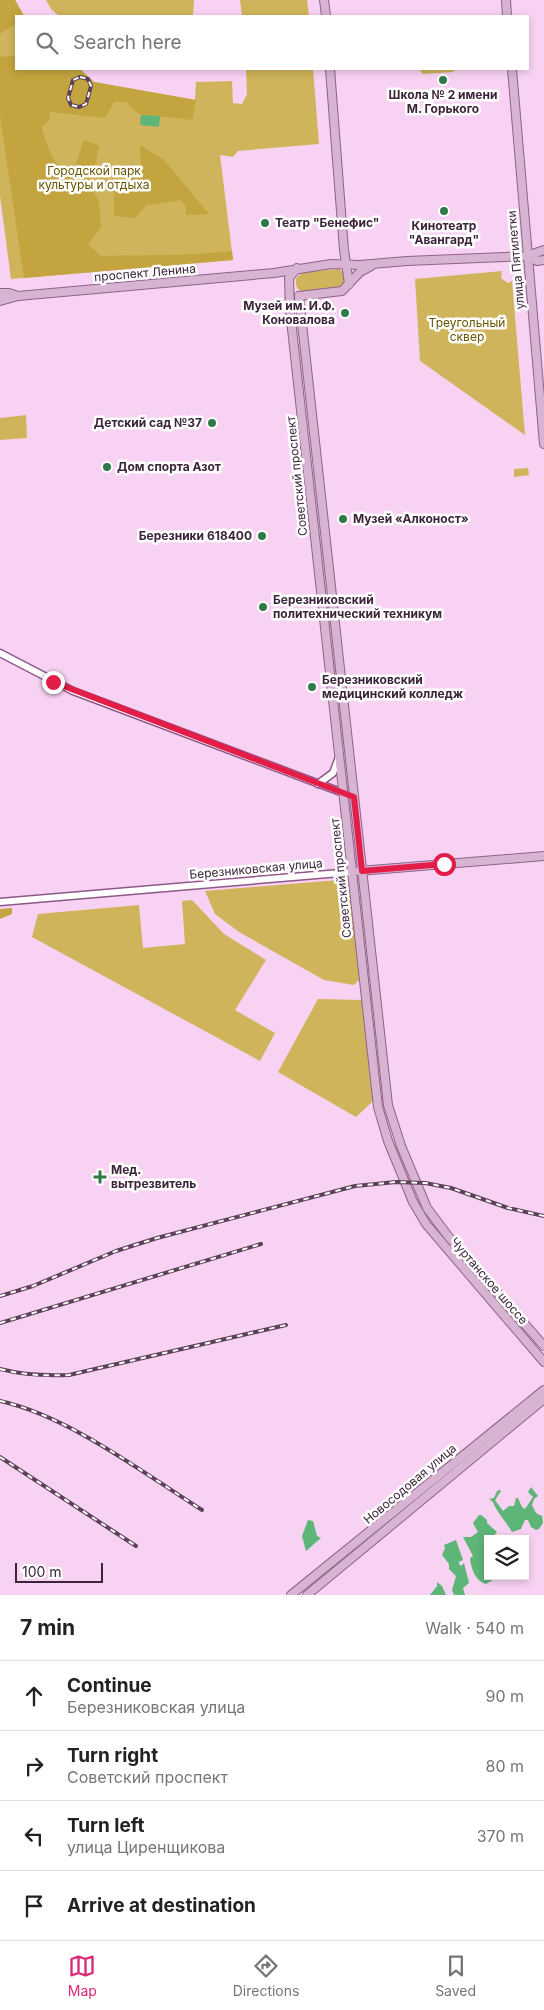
<!DOCTYPE html>
<meta charset="utf-8">
<style>
body{margin:0;font-family:Inter,sans-serif;background:#f2f2f2;color:#222}
.controls{position:absolute;right:15px;bottom:15px;display:grid;overflow:hidden;border-radius:0px;box-shadow:0 2px 8px #0003}
.controls button{width:45px;height:45px;display:grid;place-items:center;padding:0;border:0;border-bottom:1px solid #e0e0e0;background:#fff;color:#222;font:25px sans-serif}
.scale{position:absolute;left:15px;bottom:12px;width:88px;box-sizing:border-box;padding-left:5px;border:2px solid #3c2439;border-top:0;font-size:14px;line-height:18px;white-space:nowrap;color:#3c2439;-webkit-text-stroke:4px #fff;paint-order:stroke}
.stop{position:absolute;width:15px;height:15px;margin:-11px;border:4px solid #e11d48;border-radius:50%;background:#fff}
.stop.end{background:#e11d48;border-color:#fff;box-shadow:0 1px 5px #0008}
.list{margin:0;padding:0;list-style:none}
h2{display:flex;justify-content:space-between;align-items:center;height:65px;margin:0;padding:0 20px;font-size:21px}
h2 small{font-size:16px;font-weight:400;color:#767676}
.list li{display:grid;grid-template-columns:32px 1fr auto;gap:15px;align-items:center;box-sizing:border-box;height:70px;padding:0 20px;border-top:1px solid #e0e0e0}
.list b{display:block;font-size:19px;white-space:nowrap}
.list p{margin:0;font-size:16px;white-space:nowrap;color:#767676}
.list em{font-size:16px;font-style:normal;color:#767676}
.icon{flex:none;width:28px;height:28px;fill:none;stroke:currentColor;stroke-width:2;stroke-linecap:round;stroke-linejoin:round}
.map{position:relative;flex:none;width:544px;height:1595px;overflow:hidden}
.search{position:absolute;background:#fff;box-shadow:0 2px 8px #0003;left:15px;right:15px;top:15px;height:55px;display:flex;align-items:center;gap:12px;box-sizing:border-box;padding:0 18px;border-radius:0px;color:#767676;font-size:19px}
.sheet{height:345px;background:#fff}
nav{display:flex;justify-content:space-around;align-items:center;box-sizing:border-box;height:70px;border-top:1px solid #e0e0e0;background:#fff;font-size:14px;color:#767676}
nav a{display:grid;justify-items:center;gap:2px}
nav .on{color:#db2777}
.map>svg:first-child{display:block}
.green{fill:#d0b45b}
.forest{fill:#c3a43e}
.water{fill:#5db578}
.lines{fill:none;stroke-linecap:round;stroke-linejoin:round}
.minor-casing{stroke:#8f5788;stroke-width:9}
.major-casing{stroke:#90618a;stroke-width:10}
.minor{stroke:#fff;stroke-width:6}
.major{stroke:#d8b4d3;stroke-width:8}
.rail-casing{stroke:#5c4158;stroke-width:4}
.rail{stroke:#fff;stroke-width:2;stroke-dasharray:5.5;stroke-linecap:butt}
.route{stroke:#e11d48;stroke-width:6}
.poi-dot{fill:#2f7a48;stroke:#fff;stroke-width:2}
.labels{text-anchor:middle;stroke-width:5;stroke-linejoin:round;paint-order:stroke}
.poi-label{font-size:12px;font-weight:bold;fill:#3c2439;stroke:#fff;text-anchor:start}
.park-label{font-size:12px;fill:#695401;stroke:#fff}
.street-label{font-size:12px;fill:#3c2439;stroke:#fff}
</style>
<div class="map">
<svg width="544" height="1595" viewBox="0 0 544 1595">
<rect width="100%" height="100%" fill="#f8d2f2"/>
<g class="green">
<polygon points="0,0 15,0 24,16 16,16 16,69 80,69 94,82 195,100 196,82 232,81 233,103 242,104 247,94 246,69 313,69 319,144 238,151 233,157 220,155 233,260 11,279 0,196"/>
<polygon points="46,0 194,0 193,16 59,16 51,9"/>
<polygon points="240,0 307,0 309,16 242,16"/>
<polygon points="420,69 455,69 455,70 453,72 423,74 421,72"/>
<path d="M339,269C365,290 307,297 299,290C295,286 296,282 296,278L303,272Z"/>
<polygon points="502,271 501,278 508,283 512,281 525,435 420,361 415,279"/>
<polygon points="26,415 27,438 0,440 0,418"/>
<polygon points="528,468 529,475 514,477 514,469"/>
<polygon points="350,879 361,978 354,985 324,980 239,932 215,914 205,891"/>
<polygon points="192,900 224,934 266,960 235,1010 275,1033 260,1061 32,937 38,914 139,905 143,948 185,944 182,901"/>
<polygon points="318,999 363,1000 373,1101 356,1117 278,1072"/>
</g>
<g class="forest">
<polygon points="0,0 15,0 24,16 16,16 16,29 14,25 0,34"/>
<path d="M16,56V69H80L94,82L196,100L192,120L139,114L126,102H114L105,118L50,112V119L42,127C45,143 51,155 60,169L75,167L84,140L99,146L95,166L87,179L99,202L101,227L88,244L101,256C145,255 189,256 232,251L233,260L24,278L0,116V57Z"/>
<polygon points="140,145 164,160 209,214 186,215 186,207 181,200 147,205 135,218 114,216 114,187 141,170"/>
<polygon points="12,908 12,914 0,919 0,909"/>
</g>
<g class="water">
<polygon points="141,115 160,116 159,127 140,125"/>
<path d="M531,1487L538,1496L534,1499L532,1505L536,1513L542,1516L543,1523L539,1529L536,1530L531,1527L528,1520H525L521,1529L512,1532C506,1521 497,1513 493,1502L489,1499L494,1498L497,1491L500,1490L501,1491L495,1500L503,1511L509,1506H514L516,1498H518L522,1507L525,1509L533,1497L528,1492Z"/>
<path d="M479,1515H481L487,1520V1523L497,1532L491,1539H488L486,1544L488,1546V1576H499L486,1584C475,1581 471,1568 470,1558L473,1556L463,1537H471L478,1532L473,1523Z"/>
<polygon points="308,1520 313,1521 317,1536 321,1538 306,1551 302,1536"/>
<polygon points="456,1540 463,1560 459,1562 459,1564 461,1566 464,1563 469,1583 463,1588 465,1595 454,1595 452,1590 456,1576 449,1569 449,1564 442,1555 445,1548 444,1545"/>
<polygon points="437,1582 442,1586 446,1595 430,1595 437,1586"/>
</g>
<g class="lines">
<defs>
<g id="minor">
<polyline points="0,653 73,691 354,797"/>
<polyline points="318,784 333,773 339,757"/>
<polyline points="0,902 352,872"/>
</g>
<g id="major">
<polyline points="324,0 326,16"/>
<polyline points="506,0 507,16"/>
<polyline points="330,69 344,250 349,284"/>
<polyline points="512,69 544,444"/>
<polyline points="527,256 537,261 544,260"/>
<polyline points="297,268 289,278 290,311 378,1107 388,1141 413,1202 426,1224 544,1362"/>
<polyline points="0,293 9,293 18,296"/>
<polyline points="299,296 388,1105 401,1146 427,1208 448,1236 544,1346"/>
<polyline points="299,296 342,291 360,272 371,266"/>
<polyline points="0,301 18,296 274,273 331,264 360,265 407,261 527,256 544,250"/>
<polyline points="359,871 544,856"/>
<polyline points="291,1595 544,1390"/>
<polyline points="307,1595 544,1399"/>
</g>
</defs>
<use href="#minor" class="minor-casing"/>
<use href="#major" class="major-casing"/>
<use href="#minor" class="minor"/>
<use href="#major" class="major"/>
<defs>
<g id="rail">
<polygon points="80,77 88,79 91,86 86,104 79,107 71,105 68,98 73,80"/>
<polyline points="0,1296 33,1286 116,1251 157,1238 355,1186 396,1182 425,1183 451,1188 508,1208 544,1216"/>
<polyline points="0,1323 261,1244"/>
<path d="M0,1369C23,1375 45,1376 69,1375L286,1325"/>
<path d="M0,1401C68,1416 142,1472 202,1510"/>
<polyline points="0,1457 136,1546"/>
</g>
</defs>
<use href="#rail" class="rail-casing"/>
<use href="#rail" class="rail"/>
</g>
<g class="lines">
<polyline class="route" points="53,682 354,797 362,871 444,864"/>
</g>
<g class="poi-dot">
<circle cx="443" cy="80" r="5"/>
<circle cx="444" cy="211" r="5"/>
<circle cx="265" cy="223" r="5"/>
<circle cx="345" cy="313" r="5"/>
<circle cx="212" cy="423" r="5"/>
<circle cx="107" cy="467" r="5"/>
<circle cx="343" cy="519" r="5"/>
<circle cx="262" cy="536" r="5"/>
<circle cx="263" cy="607" r="5"/>
<circle cx="312" cy="687" r="5"/>
<path d="M97.5 1169.5h5v5h5v5h-5v5h-5v-5h-5v-5h5z"/>
</g>
<g class="labels">
<g class="poi-label">
<text x="443" y="99" text-anchor="middle">Школа № 2 имени<tspan x="443" dy="14">М. Горького</tspan></text>
<text x="275" y="227">Театр "Бенефис"</text>
<text x="444" y="230" text-anchor="middle">Кинотеатр<tspan x="444" dy="14">"Авангард"</tspan></text>
<text x="335" y="310" text-anchor="end">Музей им. И.Ф.<tspan x="335" dy="14">Коновалова</tspan></text>
<text x="202" y="427" text-anchor="end">Детский сад №37</text>
<text x="117" y="471">Дом спорта Азот</text>
<text x="353" y="523">Музей «Алконост»</text>
<text x="252" y="540" text-anchor="end">Березники 618400</text>
<text x="273" y="604">Березниковский<tspan x="273" dy="14">политехнический техникум</tspan></text>
<text x="322" y="684">Березниковский<tspan x="322" dy="14">медицинский колледж</tspan></text>
<text x="111" y="1174">Мед.<tspan x="111" dy="14">вытрезвитель</tspan></text>
</g>
<g class="park-label">
<text x="94" y="175">Городской парк<tspan x="94" dy="14">культуры и отдыха</tspan></text>
<text x="467" y="327">Треугольный<tspan x="467" dy="14">сквер</tspan></text>
</g>
<g class="street-label">
<text transform="translate(516 260) rotate(-95)" y="4">улица Пятилетки</text>
<text transform="translate(145 273) rotate(-5)" y="4">проспект Ленина</text>
<text transform="translate(297 476) rotate(-96)" y="4">Советский проспект</text>
<text transform="translate(256 869) rotate(-5)" y="4">Березниковская улица</text>
<text transform="translate(341 878) rotate(-96)" y="4">Советский проспект</text>
<text transform="translate(489 1281) rotate(49)" y="4">Чуртанское шоссе</text>
<text transform="translate(410 1484) rotate(-40)" y="4">Новосодовая улица</text>
</g>
</g>
</svg>
<div class="controls">
<button><svg class="icon" aria-label="layers" viewBox="0 0 24 24"><path d="M12 4l9 5-9 5-9-5zM3 14l9 5 9-5"/></svg></button>
</div>
<div class="scale">100 m</div>
<div class="stop" style="left:444px;top:864px"></div>
<div class="stop end" style="left:53px;top:682px"></div>
<div class="search"><svg class="icon" aria-label="search" viewBox="0 0 24 24"><circle cx="10" cy="10" r="6"/><path d="M15 15l6 6"/></svg>Search here</div>
</div>
<section class="sheet">
<h2>7 min<small>Walk · 540 m</small></h2>
<ul class="list">
<li><svg class="icon" aria-label="ahead" viewBox="0 0 24 24"><path d="M12 20V5M6 11l6-6 6 6"/></svg><div><b>Continue</b><p>Березниковская улица</p></div><em>90 m</em></li>
<li><svg class="icon" aria-label="right" viewBox="0 0 24 24"><path d="M7 20v-9h11M14 6l5 5-5 5"/></svg><div><b>Turn right</b><p>Советский проспект</p></div><em>80 m</em></li>
<li><svg class="icon" aria-label="left" viewBox="0 0 24 24"><path d="M17 20v-9H6M10 6l-5 5 5 5"/></svg><div><b>Turn left</b><p>улица Циренщикова</p></div><em>370 m</em></li>
<li><svg class="icon" aria-label="arrive" viewBox="0 0 24 24"><path d="M6 21V4h12l-3 4 3 4H6"/></svg><div><b>Arrive at destination</b></div></li>
</ul>
</section>
<nav>
<a class="on"><svg class="icon" aria-label="map" viewBox="0 0 24 24"><path d="M3 6l6-2 6 2 6-2v14l-6 2-6-2-6 2zM9 4v14M15 6v14"/></svg>Map</a>
<a><svg class="icon" aria-label="directions" viewBox="0 0 24 24"><path d="M12 3l9 9-9 9-9-9zM9 14v-3h6M13 9l2 2-2 2"/></svg>Directions</a>
<a><svg class="icon" aria-label="saved" viewBox="0 0 24 24"><path d="M7 4h10v16l-5-4-5 4z"/></svg>Saved</a>
</nav>
